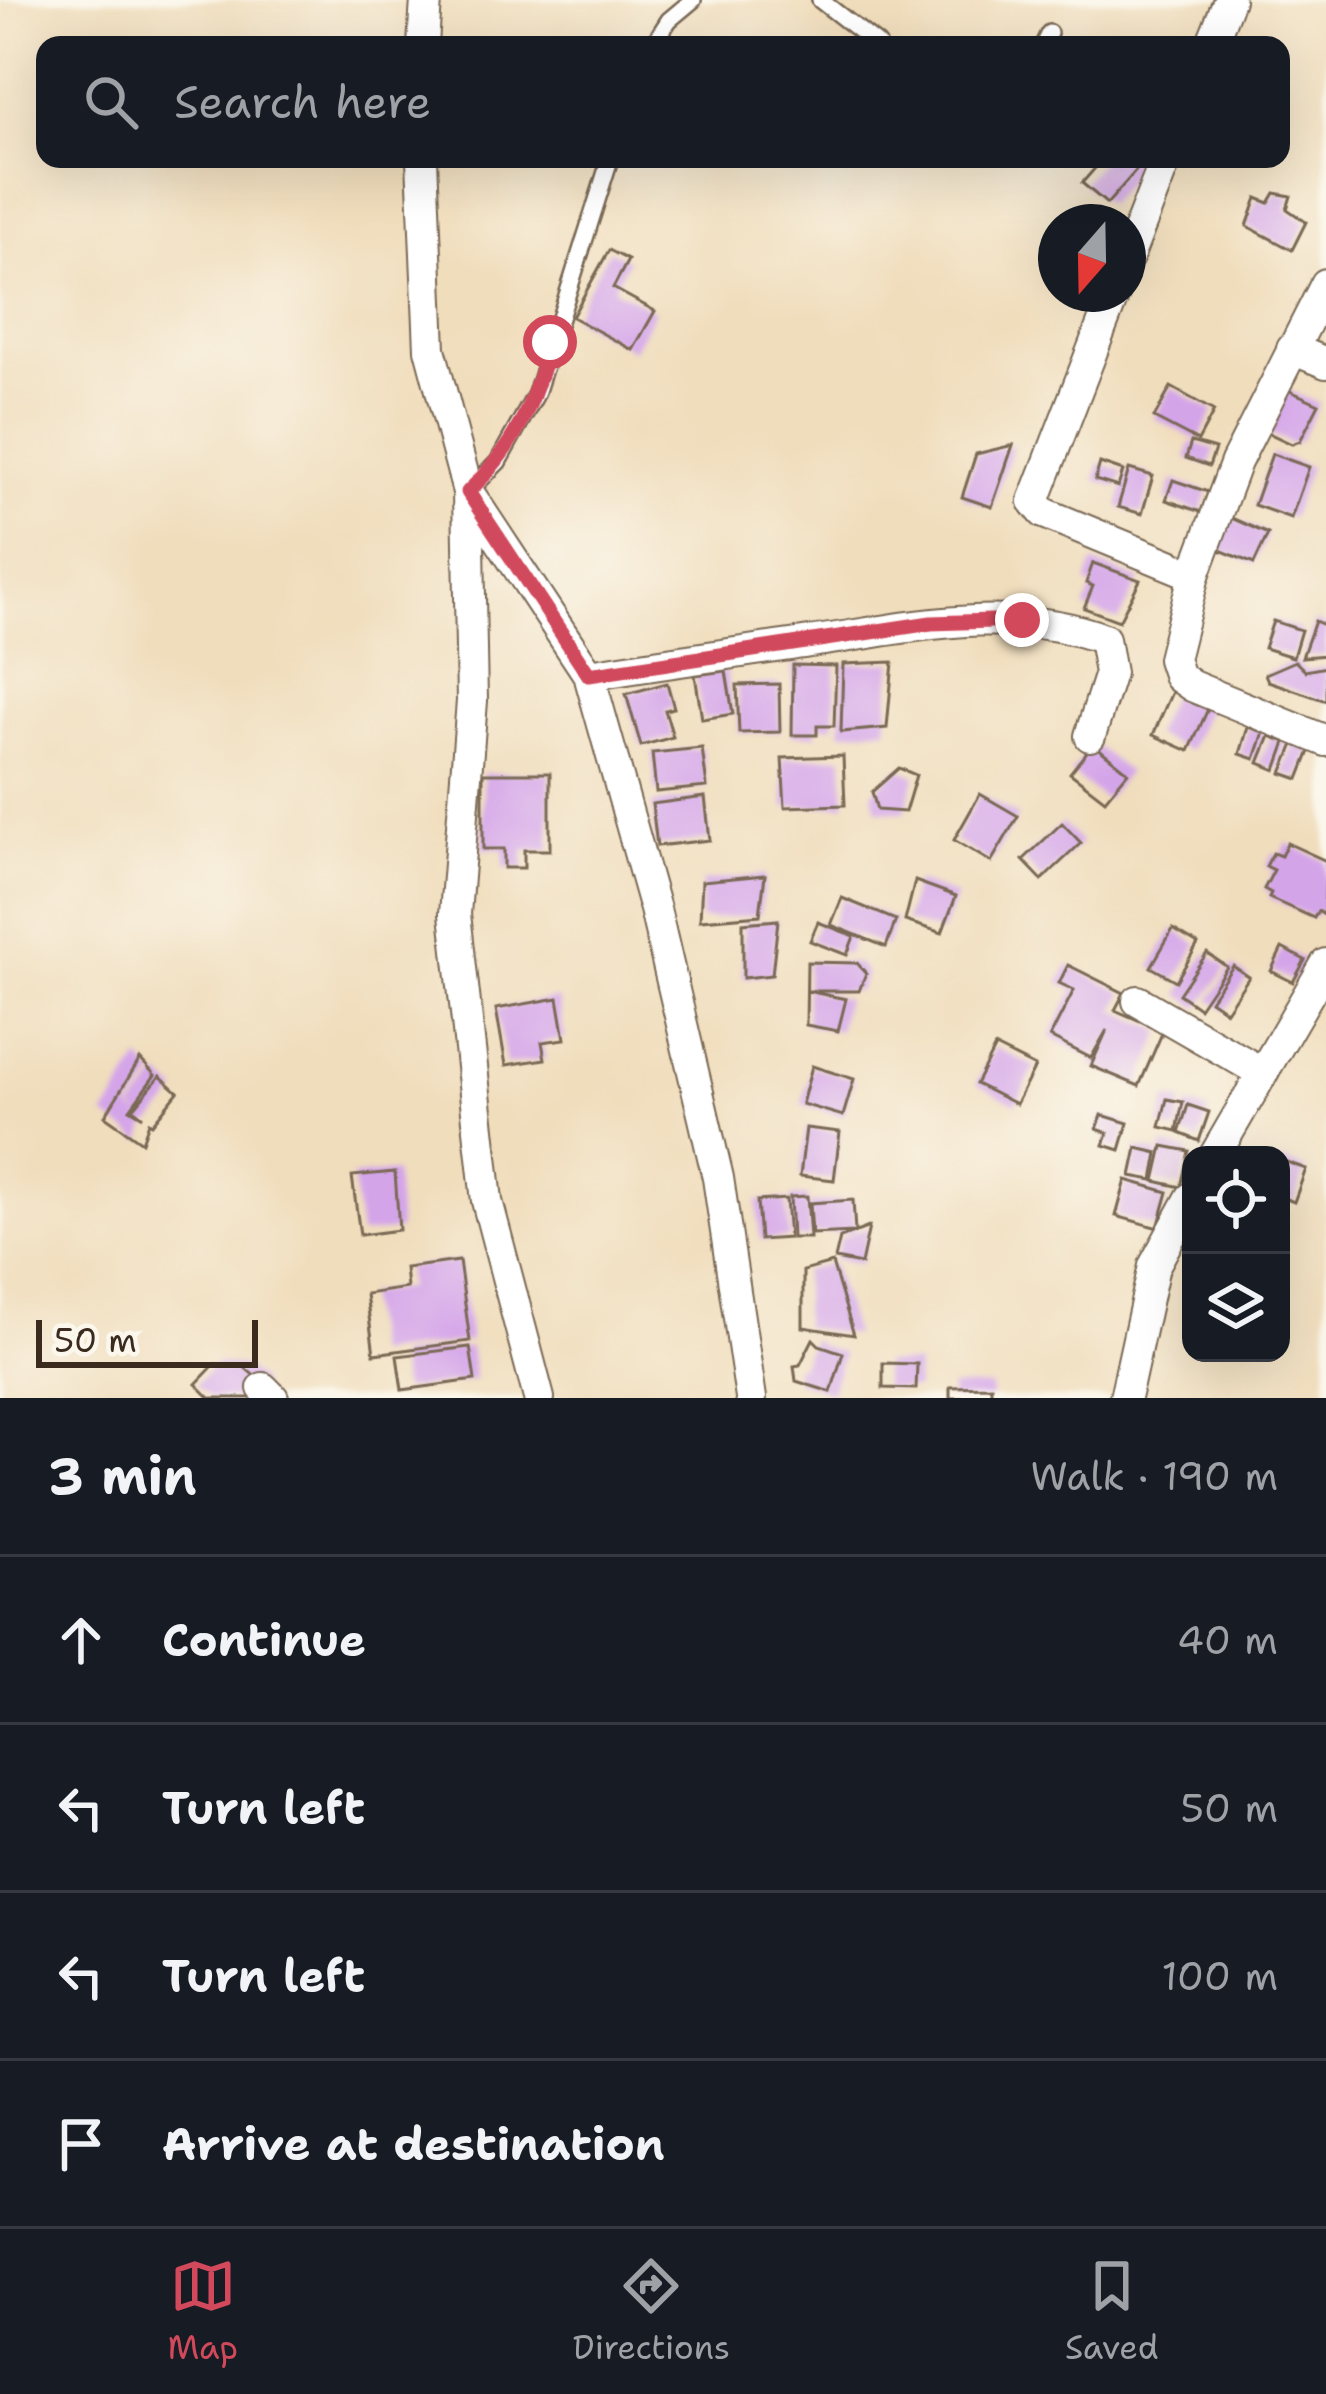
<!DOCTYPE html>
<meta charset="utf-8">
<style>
body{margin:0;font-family:"Shantell Sans",sans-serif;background:#20242c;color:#f1f3f6}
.controls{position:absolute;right:36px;bottom:36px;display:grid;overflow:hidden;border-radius:24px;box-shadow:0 12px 48px #0002}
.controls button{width:108px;height:108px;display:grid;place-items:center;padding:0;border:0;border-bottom:3px solid #363941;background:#171b24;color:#f1f3f6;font:60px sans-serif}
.compass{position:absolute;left:1038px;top:204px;width:108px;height:108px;border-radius:50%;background:#171b24;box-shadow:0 12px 48px #0002;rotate:200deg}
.scale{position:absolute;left:36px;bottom:30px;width:222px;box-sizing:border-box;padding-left:12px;border:6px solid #3b2a1e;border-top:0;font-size:33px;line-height:42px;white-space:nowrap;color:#3b2a1e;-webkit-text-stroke:9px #fbf7ec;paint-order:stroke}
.stop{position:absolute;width:36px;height:36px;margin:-27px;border:9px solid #d1495b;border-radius:50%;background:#fff}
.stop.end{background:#d1495b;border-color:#fff;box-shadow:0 3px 12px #0008}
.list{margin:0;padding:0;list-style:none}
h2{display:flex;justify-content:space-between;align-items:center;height:156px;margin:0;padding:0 48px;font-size:51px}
h2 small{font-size:39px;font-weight:400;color:#9ea1a6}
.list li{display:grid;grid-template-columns:78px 1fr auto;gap:36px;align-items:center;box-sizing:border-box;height:168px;padding:0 48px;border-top:3px solid #363941}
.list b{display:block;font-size:45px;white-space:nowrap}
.list em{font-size:39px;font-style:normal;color:#9ea1a6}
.icon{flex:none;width:66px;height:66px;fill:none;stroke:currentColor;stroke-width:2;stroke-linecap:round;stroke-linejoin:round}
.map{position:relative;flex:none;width:1326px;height:1398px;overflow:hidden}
.search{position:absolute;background:#171b24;box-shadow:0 12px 48px #0002;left:36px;right:36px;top:36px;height:132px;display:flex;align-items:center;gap:30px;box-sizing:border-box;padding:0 42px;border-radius:24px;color:#9ea1a6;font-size:45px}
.sheet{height:828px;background:#171b24}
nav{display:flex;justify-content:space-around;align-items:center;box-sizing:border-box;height:168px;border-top:3px solid #363941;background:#171b24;font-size:33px;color:#9ea1a6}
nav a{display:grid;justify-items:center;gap:6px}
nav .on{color:#d1495b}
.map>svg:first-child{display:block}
.building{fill:#d4a4e9}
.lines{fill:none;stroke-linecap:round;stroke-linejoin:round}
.lane-casing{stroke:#7a6955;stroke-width:20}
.street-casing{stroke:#7a6955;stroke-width:34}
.lane{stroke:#fff;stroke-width:15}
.street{stroke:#fff;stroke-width:30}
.route{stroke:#d1495b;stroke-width:15}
</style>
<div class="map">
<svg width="1326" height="1398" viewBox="0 0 1326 1398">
<rect width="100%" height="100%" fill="#fbf7ec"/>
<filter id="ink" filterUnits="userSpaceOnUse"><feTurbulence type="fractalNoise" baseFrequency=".00833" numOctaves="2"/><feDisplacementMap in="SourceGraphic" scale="24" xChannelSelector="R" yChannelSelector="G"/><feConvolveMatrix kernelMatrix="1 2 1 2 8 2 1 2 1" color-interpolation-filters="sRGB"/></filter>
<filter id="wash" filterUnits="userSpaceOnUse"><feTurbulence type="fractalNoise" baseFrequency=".004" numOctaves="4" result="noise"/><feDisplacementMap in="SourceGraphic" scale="48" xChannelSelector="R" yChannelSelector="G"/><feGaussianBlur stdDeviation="2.7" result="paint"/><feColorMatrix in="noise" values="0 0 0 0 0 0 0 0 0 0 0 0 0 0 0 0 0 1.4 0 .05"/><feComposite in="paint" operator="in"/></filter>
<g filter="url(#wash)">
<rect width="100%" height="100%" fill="#f0ddbc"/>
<g id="blocks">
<g class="building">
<polygon points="1103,159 1134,159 1141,165 1107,204 1082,183"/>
<polygon points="1275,193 1291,196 1287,209 1306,222 1292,250 1247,226 1257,198 1269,203"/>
<polygon points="609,250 628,260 613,288 655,311 633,350 572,317"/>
<polygon points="1171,387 1214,411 1198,441 1154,418"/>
<polygon points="1281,387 1319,404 1300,441 1292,444 1260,429"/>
<polygon points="1191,442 1215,449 1209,466 1186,458"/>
<polygon points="1013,445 992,507 962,497 976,454"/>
<polygon points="1272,454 1309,467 1291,518 1254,505"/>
<polygon points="1100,463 1123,471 1118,487 1095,480"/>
<polygon points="1129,469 1153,476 1142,514 1118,507"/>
<polygon points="1173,480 1208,492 1201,512 1166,500"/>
<polygon points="1229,517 1268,534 1254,564 1215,548"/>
<polygon points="1093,563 1140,580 1119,621 1084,608 1093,586 1086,583"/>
<polygon points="1273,621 1301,630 1293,657 1264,648"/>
<polygon points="1315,621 1326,626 1326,655 1302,657"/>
<polygon points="1295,661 1305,671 1326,667 1326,701 1268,681 1265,674"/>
<polygon points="893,662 887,728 841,732 843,664"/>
<polygon points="793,665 836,666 834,726 817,726 817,735 792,735"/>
<polygon points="726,671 733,714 702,719 695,675"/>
<polygon points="667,683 674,708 665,710 673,737 641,746 626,694"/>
<polygon points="1176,683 1212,700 1189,751 1153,735"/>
<polygon points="779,684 780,732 739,733 737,685"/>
<polygon points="1248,727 1264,732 1255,759 1240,754"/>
<polygon points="1298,735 1314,741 1299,779 1282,773"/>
<polygon points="1270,736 1286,742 1276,770 1259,763"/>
<polygon points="1093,744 1128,772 1105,800 1070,773"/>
<polygon points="702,748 707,787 656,792 652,753"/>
<polygon points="843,756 845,805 785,807 782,758"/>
<polygon points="899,768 916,775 905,812 877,810 872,792"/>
<polygon points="483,773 550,773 550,850 524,850 524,868 504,868 504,849 483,849"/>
<polygon points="980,794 1018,816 991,862 954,840"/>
<polygon points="705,797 710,840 657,846 652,804"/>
<polygon points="1062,823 1081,843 1042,880 1023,860"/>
<polygon points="1287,843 1326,861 1324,915 1318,911 1314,918 1269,898 1271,893 1264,889 1274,870 1266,866 1273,853 1281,856"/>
<polygon points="765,875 760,915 700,920 702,881"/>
<polygon points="915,881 956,896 942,933 905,921"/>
<polygon points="842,898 896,920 886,947 831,925"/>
<polygon points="778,920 772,975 743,978 743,923"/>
<polygon points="818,922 854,936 847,955 810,941"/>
<polygon points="1173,929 1198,944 1176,981 1151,967"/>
<polygon points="1282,948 1305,960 1293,982 1271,971"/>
<polygon points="1207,953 1227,967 1199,1008 1179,994"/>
<polygon points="807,962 857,963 866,973 859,991 807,991 846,999 838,1031 806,1025"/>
<polygon points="1068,965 1124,993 1115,1010 1163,1031 1139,1086 1091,1066 1107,1030 1091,1058 1050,1037 1074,990 1059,983"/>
<polygon points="1233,966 1249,977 1226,1011 1210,1000"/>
<polygon points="558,998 565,1039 542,1042 545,1059 506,1065 496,1009"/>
<polygon points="995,1047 1035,1067 1016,1104 976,1084"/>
<polygon points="140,1059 155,1075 130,1109 143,1117 133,1109 160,1076 178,1092 152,1124 149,1122 142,1142 105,1116"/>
<polygon points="812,1066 854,1079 843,1116 802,1104"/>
<polygon points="1167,1099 1183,1102 1177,1131 1160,1127"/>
<polygon points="1188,1105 1209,1112 1199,1141 1179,1133"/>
<polygon points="1102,1115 1128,1123 1120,1150 1104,1145 1108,1133 1097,1129"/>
<polygon points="806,1128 840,1132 834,1180 800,1176"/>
<polygon points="1163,1146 1189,1151 1181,1187 1155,1181"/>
<polygon points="1137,1148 1158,1153 1153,1180 1131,1176"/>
<polygon points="1281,1160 1306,1169 1294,1202 1281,1197"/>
<polygon points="395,1172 399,1230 360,1235 352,1176"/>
<polygon points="1126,1180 1168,1192 1158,1228 1116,1216"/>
<polygon points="807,1196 810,1238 792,1238 790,1197"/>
<polygon points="786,1199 789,1238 760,1240 757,1201"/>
<polygon points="853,1200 855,1232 812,1234 810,1203"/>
<polygon points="869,1227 861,1264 835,1259 840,1238"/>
<polygon points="459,1261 470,1341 374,1354 366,1294 407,1288 405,1268"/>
<polygon points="832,1263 854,1335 803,1327 803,1271"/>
<polygon points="813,1339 819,1345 843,1353 831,1392 796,1381 794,1366 800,1365"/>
<polygon points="470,1347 475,1380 402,1390 397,1356"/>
<polygon points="883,1363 917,1364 916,1389 883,1388"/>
<polygon points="215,1364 243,1366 260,1381 264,1398 210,1398 196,1384"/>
<polygon points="991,1386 991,1398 950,1398 950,1387"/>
</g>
</g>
</g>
<g filter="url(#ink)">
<use href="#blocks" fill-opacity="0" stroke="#7a6955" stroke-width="3"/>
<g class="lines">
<defs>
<g id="lane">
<polyline points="820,0 878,45"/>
<polyline points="653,45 669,20 693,0"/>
<polyline points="1043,45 1049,33"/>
<polyline points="468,492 498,462 536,394 610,159"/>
</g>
<g id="street">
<polyline points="423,45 426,0"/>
<polyline points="1211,45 1229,0"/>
<polyline points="422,159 430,349 468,492 472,701 455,914 487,1201 539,1398"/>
<polyline points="1128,257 1166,159"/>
<polyline points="1326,284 1236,462 1194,575 1173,659 1179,677 1192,686 1326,741"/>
<polyline points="1114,294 1034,501 1044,513 1194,575"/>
<polyline points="1292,349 1326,363"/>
<polyline points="468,492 589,675 655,909 718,1178 751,1398"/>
<path d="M589,675C663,663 737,653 810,642C908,628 1008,603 1104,639L1110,673L1090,736"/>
<polyline points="1138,1001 1261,1072"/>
<polyline points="1215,1155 1326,964"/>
<polyline points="263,1388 273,1398"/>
<polyline points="1125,1398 1154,1266 1191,1198"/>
</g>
</defs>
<use href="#lane" class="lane-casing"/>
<use href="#street" class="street-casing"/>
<use href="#lane" class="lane"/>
<use href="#street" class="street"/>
</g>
</g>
<g class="lines" filter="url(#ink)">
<path class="route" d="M550,342C533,406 516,445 468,492L589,675L931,623L1022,620"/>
</g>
</svg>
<div class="controls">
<button><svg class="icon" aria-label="locate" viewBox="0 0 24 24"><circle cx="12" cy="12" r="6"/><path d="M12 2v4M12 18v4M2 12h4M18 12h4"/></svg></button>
<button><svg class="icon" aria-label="layers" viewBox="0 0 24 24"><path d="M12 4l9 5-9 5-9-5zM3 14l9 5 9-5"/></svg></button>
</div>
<svg class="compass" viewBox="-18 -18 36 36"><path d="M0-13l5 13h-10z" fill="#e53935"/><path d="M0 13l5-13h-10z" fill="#9ea1a6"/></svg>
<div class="scale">50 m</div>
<div class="stop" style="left:550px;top:342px"></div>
<div class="stop end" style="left:1022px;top:620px"></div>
<div class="search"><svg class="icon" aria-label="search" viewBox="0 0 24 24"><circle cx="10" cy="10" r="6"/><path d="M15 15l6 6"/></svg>Search here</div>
</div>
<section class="sheet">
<h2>3 min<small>Walk · 190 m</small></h2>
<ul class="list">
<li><svg class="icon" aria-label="ahead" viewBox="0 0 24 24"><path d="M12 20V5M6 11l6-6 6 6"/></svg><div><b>Continue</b></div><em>40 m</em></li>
<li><svg class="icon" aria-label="left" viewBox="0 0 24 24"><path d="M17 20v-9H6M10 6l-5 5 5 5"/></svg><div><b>Turn left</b></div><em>50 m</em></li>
<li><svg class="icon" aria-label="left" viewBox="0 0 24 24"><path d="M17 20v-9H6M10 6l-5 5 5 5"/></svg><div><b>Turn left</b></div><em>100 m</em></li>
<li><svg class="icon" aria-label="arrive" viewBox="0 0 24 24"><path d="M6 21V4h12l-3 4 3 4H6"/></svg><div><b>Arrive at destination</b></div></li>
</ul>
</section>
<nav>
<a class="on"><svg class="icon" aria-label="map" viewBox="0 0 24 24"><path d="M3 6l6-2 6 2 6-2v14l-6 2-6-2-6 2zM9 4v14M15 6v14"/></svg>Map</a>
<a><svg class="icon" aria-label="directions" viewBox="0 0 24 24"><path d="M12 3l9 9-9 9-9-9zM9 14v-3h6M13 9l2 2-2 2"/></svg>Directions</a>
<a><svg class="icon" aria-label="saved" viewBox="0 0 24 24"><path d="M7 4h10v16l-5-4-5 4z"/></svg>Saved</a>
</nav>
